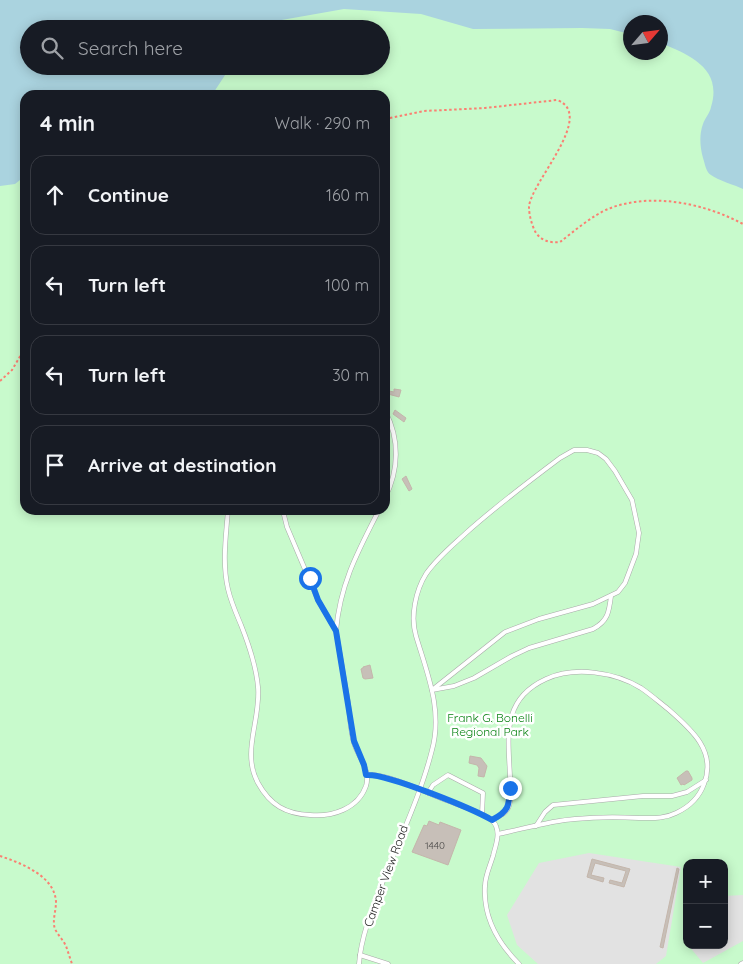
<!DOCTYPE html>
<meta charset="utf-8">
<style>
body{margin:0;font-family:Quicksand,sans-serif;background:#242831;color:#f1f3f6}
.controls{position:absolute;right:15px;bottom:15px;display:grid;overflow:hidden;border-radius:10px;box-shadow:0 2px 12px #0003}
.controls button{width:45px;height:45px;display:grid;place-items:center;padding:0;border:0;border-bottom:1px solid #363941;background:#171b24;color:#f1f3f6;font:25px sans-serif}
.compass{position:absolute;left:623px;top:15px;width:45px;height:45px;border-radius:50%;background:#171b24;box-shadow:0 2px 12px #0003;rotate:62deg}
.stop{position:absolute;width:15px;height:15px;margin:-11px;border:4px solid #1a73e8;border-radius:50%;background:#fff}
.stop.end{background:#1a73e8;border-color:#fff;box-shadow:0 1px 5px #0008}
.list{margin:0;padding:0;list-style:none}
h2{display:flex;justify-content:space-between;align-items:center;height:65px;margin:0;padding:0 20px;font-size:21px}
h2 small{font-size:16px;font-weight:400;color:#9ea1a6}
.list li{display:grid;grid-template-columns:32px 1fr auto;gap:15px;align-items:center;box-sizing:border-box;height:80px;margin:0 10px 10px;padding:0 10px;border:1px solid #363941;border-radius:15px}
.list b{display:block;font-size:19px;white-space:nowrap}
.list em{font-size:16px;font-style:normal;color:#9ea1a6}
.icon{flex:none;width:28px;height:28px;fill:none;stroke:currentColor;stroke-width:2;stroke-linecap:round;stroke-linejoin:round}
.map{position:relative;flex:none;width:743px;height:964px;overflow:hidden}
.search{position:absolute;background:#171b24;box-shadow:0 2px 12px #0003;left:20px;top:20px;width:370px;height:55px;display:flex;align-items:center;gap:12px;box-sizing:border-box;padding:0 18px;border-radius:28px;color:#9ea1a6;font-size:19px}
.panel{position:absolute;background:#171b24;box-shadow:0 2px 12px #0003;left:20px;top:90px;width:370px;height:425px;border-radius:15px}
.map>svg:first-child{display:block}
.park{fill:#c8facc;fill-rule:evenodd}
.parking{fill:#e2e2e2}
.water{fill:#aad3df}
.building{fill:#c7bfb8;stroke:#c4b6ab}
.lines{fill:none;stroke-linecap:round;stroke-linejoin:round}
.lane-casing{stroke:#a9a9a9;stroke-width:5}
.path{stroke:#fa8072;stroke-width:2;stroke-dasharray:2.5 2.5;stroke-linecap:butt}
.lane{stroke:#fff;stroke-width:4}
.route{stroke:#1a73e8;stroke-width:6}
.labels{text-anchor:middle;stroke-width:5;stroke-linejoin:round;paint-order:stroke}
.number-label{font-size:10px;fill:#4b4948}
.park-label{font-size:12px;fill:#0c8416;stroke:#fff}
.street-label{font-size:12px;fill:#222;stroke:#fff}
</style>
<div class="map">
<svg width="743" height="964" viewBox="0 0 743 964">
<rect width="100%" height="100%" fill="#f2efe9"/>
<path class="park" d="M0,0H743V964H0ZM630,22H660V52H630ZM29,29H381V66H29ZM25,95H385V510H25ZM687,863H724V945H687Z"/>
<g class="parking">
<polygon points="589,853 681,867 666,956 656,964 538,964 517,945 507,915 539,863"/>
<polygon points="743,895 743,941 703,963 688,945 724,945 724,896"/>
</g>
<path class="water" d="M0,0H743V189C735,185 717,180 711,175C706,172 705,164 703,158C700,147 699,135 703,124C705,118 710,113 711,107C723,68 689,55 661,43L660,22H630V34L610,29L582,28L473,29L421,14L344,9L259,24L256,29H29V66H231L212,95H25V176L15,184L0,186Z"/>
<g class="building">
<polygon points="394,389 401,390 399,397 388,394 389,391 394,392"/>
<polygon points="395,410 406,418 404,422 393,414"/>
<polygon points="406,476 412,489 409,491 402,479"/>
<polygon points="370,665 373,678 365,679 363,678 361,669 363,668 363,667"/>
<polygon points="470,756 481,758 487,766 484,777 478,776 479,768 477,765 469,763"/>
<polygon points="686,771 688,771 692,778 692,780 684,785 683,784 681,785 677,778"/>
<polygon points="429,821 439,825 440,822 461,830 448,865 412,852 424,825 427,826"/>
<polygon points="592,859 630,869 624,887 609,883 610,880 622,883 626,871 595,863 591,875 604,878 603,882 587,877"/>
<polygon points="677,868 679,869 663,948 660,947"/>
</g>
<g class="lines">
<defs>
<g id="lane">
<path d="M385,411C400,439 399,470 385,498"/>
<path d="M228,510C226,536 222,563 228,589C231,602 236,613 241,625C249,645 256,665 258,687C261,720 241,752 258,783C270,805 286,814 310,815C332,817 358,809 366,786C371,770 358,757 354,743C350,730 350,715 348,702C344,678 340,654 336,631C340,584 358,551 379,510"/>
<polyline points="285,510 284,515 287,527 318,600 336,631"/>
<path d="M432,690L454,686L474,678L512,656L529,648L593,629C608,621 609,612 611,596"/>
<path d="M366,775C386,773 423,791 443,799C456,804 469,808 482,814C487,817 494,820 496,826C500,836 495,847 493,856C490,866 485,876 485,886C483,916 498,943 519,964"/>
<polyline points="428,793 433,785 448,775 483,793 482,814"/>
<path d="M492,820C499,816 506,814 509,806C512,797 510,785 510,776C508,735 502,699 546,679C575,666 615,672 641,688C650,694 659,702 668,709C691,729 717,751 704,784C699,798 689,807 676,813C664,819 653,818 639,818C618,817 596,817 575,819C549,821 523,829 498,834"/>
<polyline points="536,826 545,812 553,805 643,796 672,796 687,792 706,780"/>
<polyline points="360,955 388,964"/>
<path d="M359,964C361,936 373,907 383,881C400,838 421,794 432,750C443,710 427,673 416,636C410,616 416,590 426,574C437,558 452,546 466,533C496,506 528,482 560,458L574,450H587L598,453L606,459L615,471L632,500L639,533L636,554L625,583L618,592L593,604L539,619L505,632L432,690"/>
<polyline points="741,964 743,963"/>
</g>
</defs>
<use href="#lane" class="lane-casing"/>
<g class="path">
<path d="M385,119L424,111L485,108L557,100C597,115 530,183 529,207C529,215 532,226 536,233C542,241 550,243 560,242C573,232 593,215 608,209C650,192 704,203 743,224"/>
<polyline points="0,381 12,370 25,348"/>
<path d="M0,856C21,863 55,876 56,902C56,911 52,921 55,929C58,935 63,940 66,946C68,952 70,958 72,964"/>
</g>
<use href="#lane" class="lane"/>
</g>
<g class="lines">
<path class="route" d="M310,578L318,600L336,631L354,741L364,765L366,775C386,773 473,809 492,820C509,811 509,806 510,788"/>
</g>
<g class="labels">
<g class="number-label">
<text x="435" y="849">1440</text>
</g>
<g class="park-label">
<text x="490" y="722">Frank G. Bonelli<tspan x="490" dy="14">Regional Park</tspan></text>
</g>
<g class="street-label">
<text transform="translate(386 876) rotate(-70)" y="4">Camper View Road</text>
</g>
</g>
</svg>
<div class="controls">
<button>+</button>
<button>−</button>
</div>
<svg class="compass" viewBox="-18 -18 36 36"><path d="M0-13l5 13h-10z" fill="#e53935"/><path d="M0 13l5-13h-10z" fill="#9ea1a6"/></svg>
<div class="stop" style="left:310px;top:578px"></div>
<div class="stop end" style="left:510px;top:788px"></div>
<div class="search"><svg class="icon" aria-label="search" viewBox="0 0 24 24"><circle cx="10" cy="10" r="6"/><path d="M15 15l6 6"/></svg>Search here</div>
<section class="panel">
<h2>4 min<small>Walk · 290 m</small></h2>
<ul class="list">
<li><svg class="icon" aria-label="ahead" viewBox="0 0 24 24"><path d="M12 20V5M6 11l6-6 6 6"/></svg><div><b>Continue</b></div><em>160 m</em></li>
<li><svg class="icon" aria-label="left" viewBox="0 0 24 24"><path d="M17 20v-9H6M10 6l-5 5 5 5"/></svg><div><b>Turn left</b></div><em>100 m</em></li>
<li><svg class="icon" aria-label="left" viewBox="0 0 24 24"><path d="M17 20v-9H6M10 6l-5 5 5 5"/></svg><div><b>Turn left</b></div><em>30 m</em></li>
<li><svg class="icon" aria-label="arrive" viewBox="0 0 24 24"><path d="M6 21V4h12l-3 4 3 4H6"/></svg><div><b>Arrive at destination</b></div></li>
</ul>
</section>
</div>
